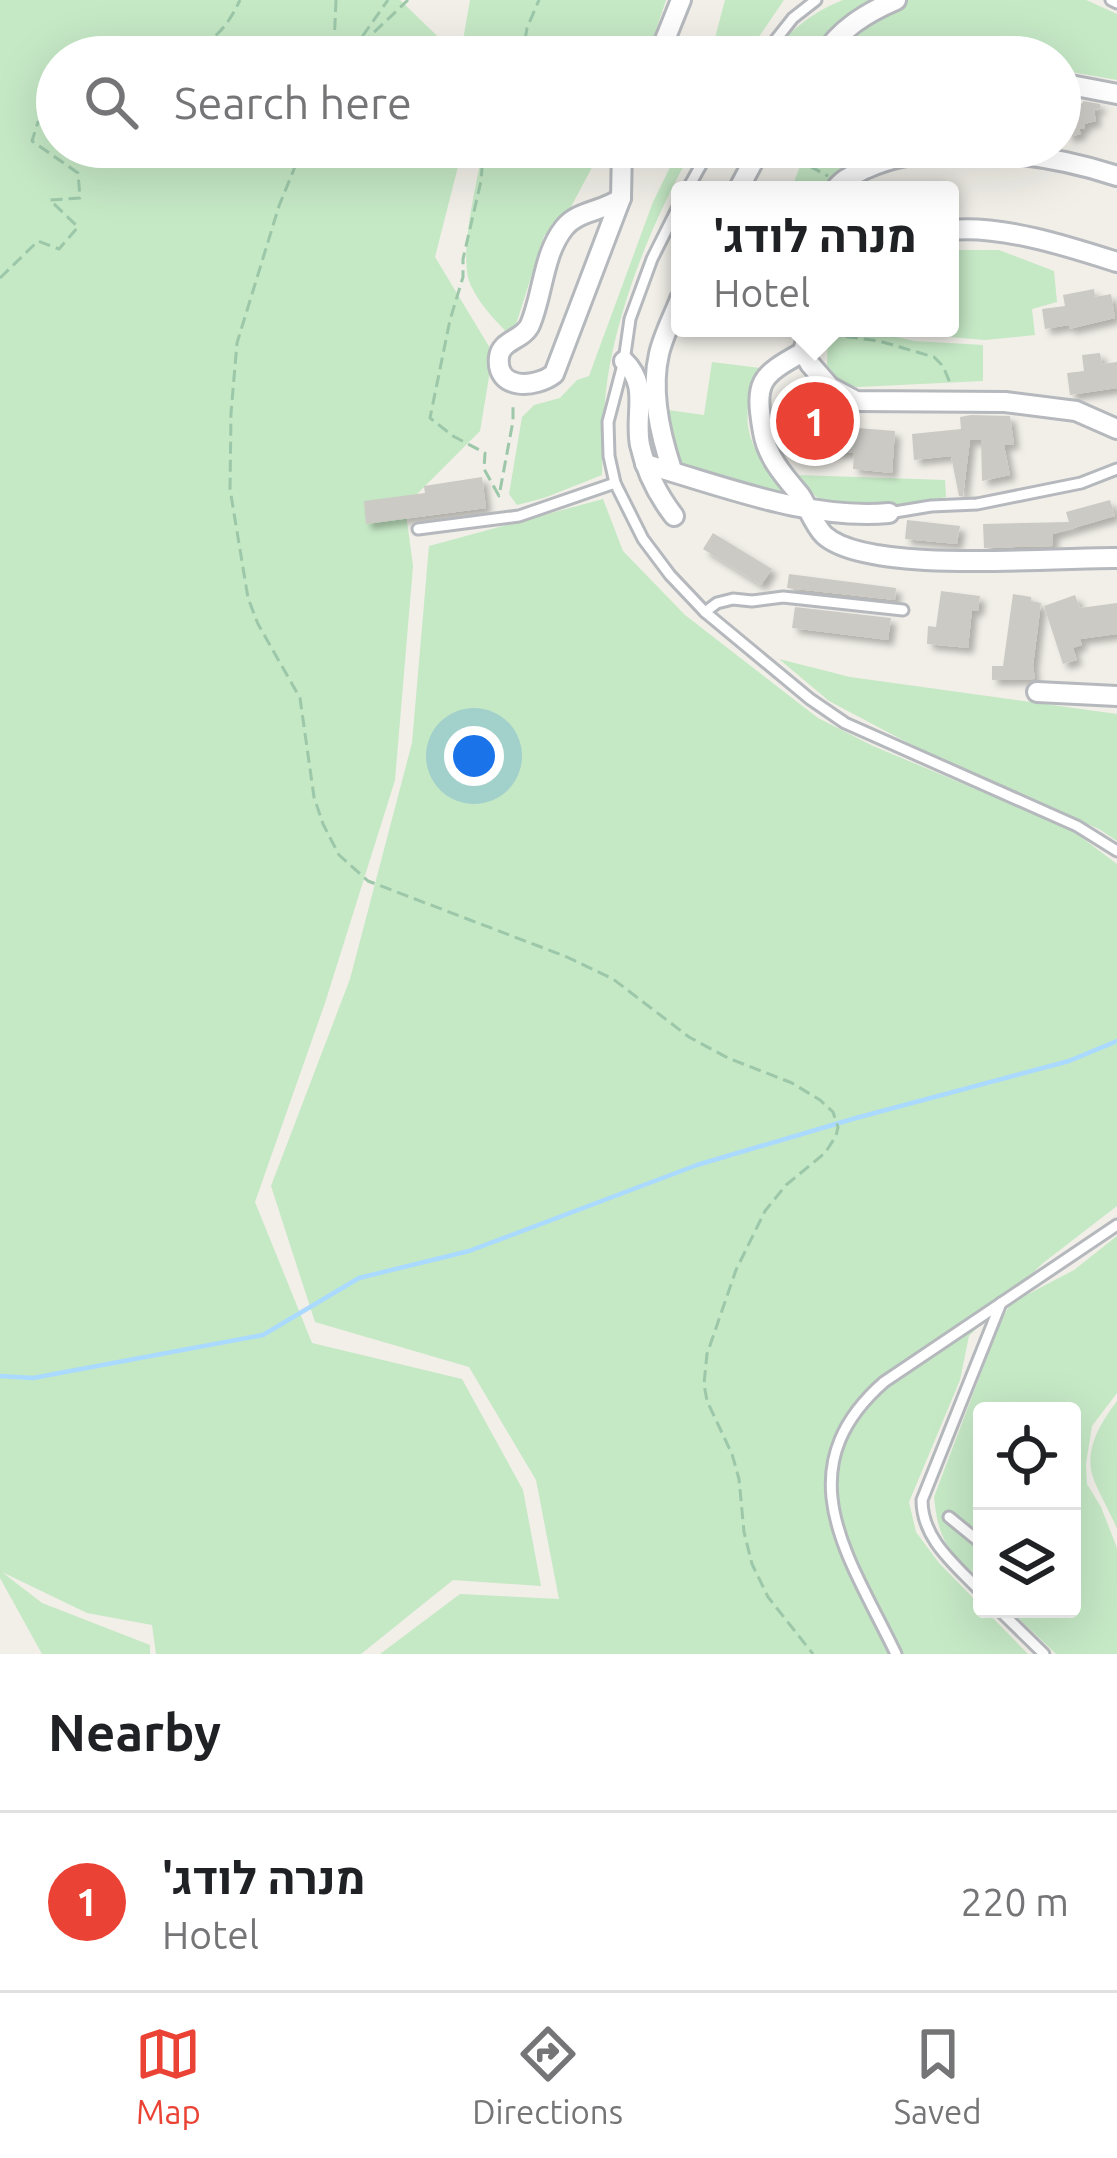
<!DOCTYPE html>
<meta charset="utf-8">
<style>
body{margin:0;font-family:Ubuntu,Heebo,sans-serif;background:#f6f6f6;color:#202124}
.controls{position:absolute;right:36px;bottom:36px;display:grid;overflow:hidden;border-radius:12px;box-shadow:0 12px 48px #0002}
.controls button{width:108px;height:108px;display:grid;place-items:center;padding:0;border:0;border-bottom:3px solid #e0e0e0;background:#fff;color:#202124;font:60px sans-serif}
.you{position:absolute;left:474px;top:756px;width:42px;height:42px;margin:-30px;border:9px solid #fff;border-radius:50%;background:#1a73e8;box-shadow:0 0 0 18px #1a73e833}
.badge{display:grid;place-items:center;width:78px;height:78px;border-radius:50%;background:#ea4335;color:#fff;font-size:39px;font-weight:700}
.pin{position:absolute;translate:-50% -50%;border:6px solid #fff;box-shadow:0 3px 12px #0006}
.popup{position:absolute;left:671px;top:181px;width:288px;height:156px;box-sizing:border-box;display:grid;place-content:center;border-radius:12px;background:#fff;filter:drop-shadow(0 3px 9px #0005);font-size:39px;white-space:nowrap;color:#757577}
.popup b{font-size:45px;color:#202124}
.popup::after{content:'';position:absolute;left:50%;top:100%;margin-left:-24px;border:24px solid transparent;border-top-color:#fff}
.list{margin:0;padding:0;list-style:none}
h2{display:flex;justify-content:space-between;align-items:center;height:156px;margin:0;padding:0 48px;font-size:51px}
h2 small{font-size:39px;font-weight:400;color:#757577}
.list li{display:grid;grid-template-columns:78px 1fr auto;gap:36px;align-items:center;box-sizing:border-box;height:180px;padding:0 48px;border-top:3px solid #e0e0e0}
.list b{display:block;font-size:45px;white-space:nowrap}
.list p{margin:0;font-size:39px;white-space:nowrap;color:#757577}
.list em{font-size:39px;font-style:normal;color:#757577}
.icon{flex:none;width:66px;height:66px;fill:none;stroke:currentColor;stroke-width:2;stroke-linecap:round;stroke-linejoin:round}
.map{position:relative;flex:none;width:1117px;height:1654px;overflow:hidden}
.search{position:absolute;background:#fff;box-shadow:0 12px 48px #0002;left:36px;right:36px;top:36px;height:132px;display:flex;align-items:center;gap:30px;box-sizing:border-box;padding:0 42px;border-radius:66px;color:#757577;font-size:45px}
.sheet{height:336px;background:#fff}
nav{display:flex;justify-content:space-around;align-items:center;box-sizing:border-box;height:168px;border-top:3px solid #e0e0e0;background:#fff;font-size:33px;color:#757577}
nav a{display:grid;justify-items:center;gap:6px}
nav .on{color:#ea4335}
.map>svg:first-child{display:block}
.green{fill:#c5e8c5}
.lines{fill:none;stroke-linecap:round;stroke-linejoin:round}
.stream{stroke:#aadaff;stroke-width:4.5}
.building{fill:#cccac5;filter:url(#shadow)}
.service-casing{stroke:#b5b8bc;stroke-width:15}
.minor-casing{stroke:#b5b8bc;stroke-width:24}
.path{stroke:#9cc7a9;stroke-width:3;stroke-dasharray:12 6;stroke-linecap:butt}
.service{stroke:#fff;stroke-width:9}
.minor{stroke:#fff;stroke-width:18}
</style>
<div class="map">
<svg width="1117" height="1654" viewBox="0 0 1117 1654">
<defs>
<filter id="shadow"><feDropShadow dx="5.5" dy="5.5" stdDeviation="3" flood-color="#0004"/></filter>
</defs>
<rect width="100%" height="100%" fill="#f1efe8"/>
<g class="green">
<polygon points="0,0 400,0 459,57 57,57 57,147 463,147 435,257 493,353 480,431 405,506 413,566 395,780 325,1003 255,1202 312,1343 462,1379 523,1490 541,1586 453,1580 361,1654 156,1654 152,1625 87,1613 2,1572 42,1603 150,1645 150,1654 42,1654 0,1578"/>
<polygon points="470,0 666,0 647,57 470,57 463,40"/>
<polygon points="725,0 784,0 745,57 710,57"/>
<path d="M843,0H1086L1117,14V80L1060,70V57H771C785,32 817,10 843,0Z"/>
<path d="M483,147H603L565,218L544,236L512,337C496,322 481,306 471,286C457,257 478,180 483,147Z"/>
<path d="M680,147H694C656,215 625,287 610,364C603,400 603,438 602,475L544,498L517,505L509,494L522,417L534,405L560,398L577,380L589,376L653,202Z"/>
<polygon points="794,147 825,147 843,162 845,174 829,190 791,190 805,153"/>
<polygon points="950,250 999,250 1054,271 1057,302 1032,309 1035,335 985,340 938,336 938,328 950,328"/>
<polygon points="828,328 854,328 915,341 983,345 983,381 858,387 843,385 827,365"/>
<path d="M712,362L760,368C746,400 740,429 762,460C771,474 787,481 791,497L761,494L675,463L668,410L704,415Z"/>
<path d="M798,475L945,480L946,497C915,504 844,519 818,498C811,493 804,482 798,475Z"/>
<polygon points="603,499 623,551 685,615 818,718 873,746 1069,828 1117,864 1117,1206 1043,1263 969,1336 960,1380 909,1502 916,1532 939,1563 1028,1654 380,1654 460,1594 559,1599 536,1480 469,1367 315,1322 271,1186 350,979 412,743 429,546"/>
<polygon points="779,659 850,677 1117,714 1117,841 1099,829 954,767 878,727 829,701"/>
<path d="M1117,1236V1393L1092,1426L1086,1464L1087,1484L1101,1507L1117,1548V1654H1056L1009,1609H1072V1411H982V1582C949,1549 939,1545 934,1497L1001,1320L1011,1303L1074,1270Z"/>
<path d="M1117,1401V1529C1111,1513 1096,1489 1092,1474C1085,1447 1102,1421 1117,1401Z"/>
</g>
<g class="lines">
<polyline class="stream" points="0,1376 33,1378 263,1335 359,1278 469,1251 697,1165 856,1118 1069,1061 1117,1041"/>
</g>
<g class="building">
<polygon points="1083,101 1100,104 1101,108 1094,110 1096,121 1084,124 1085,128 1079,129 1081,134 1068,137 1065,122 1060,123 1060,109 1083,103"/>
<polygon points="1094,289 1095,297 1111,294 1115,318 1069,329 1069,325 1045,329 1042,309 1065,306 1063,295"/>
<polygon points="1100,353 1102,364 1117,362 1117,388 1070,395 1067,373 1084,371 1082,355"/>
<polygon points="805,406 841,408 847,411 845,427 895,431 892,473 853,469 854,453 802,449"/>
<polygon points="971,415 1010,416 1014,444 1004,445 1010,475 982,481 981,440 970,440 963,496 959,496 951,456 914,460 912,434 961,429 960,417"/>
<polygon points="482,477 486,508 366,524 364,501 425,493 424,486"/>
<polygon points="1110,500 1115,516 1053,534 1053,546 984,548 983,524 1069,522 1066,512"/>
<polygon points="907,520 960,526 957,544 905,539"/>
<polygon points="713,533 772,569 761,585 703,549"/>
<polygon points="789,574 896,588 895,600 787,588"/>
<polygon points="941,591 980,596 978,611 972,610 968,648 927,644 928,626 936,627"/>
<polygon points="1013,594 1031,597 1031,601 1041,603 1033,666 1035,679 992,680 992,666 1003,666"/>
<polygon points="1075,595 1080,608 1117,603 1117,634 1080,639 1082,645 1073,648 1077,660 1063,664 1044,606"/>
<polygon points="795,607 891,618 888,640 792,628"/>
</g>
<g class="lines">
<defs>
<g id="service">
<polyline points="1111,0 1117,3"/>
<polyline points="762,57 793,18 816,0"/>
<polyline points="687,190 711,147"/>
<polyline points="680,203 652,259 630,319 624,361 608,422 609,456 615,483 643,539 670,575 705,612 810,699 845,723 1077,826 1117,851"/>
<polyline points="889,513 931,506 977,504 1081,483 1117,469"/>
<polyline points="418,529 519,516 615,483"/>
<polyline points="705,612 717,603 733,599 752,601 783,597 903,610"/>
<polyline points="949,1517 982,1544"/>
<path d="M982,1593C956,1565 922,1540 922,1500L1001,1303"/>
<polyline points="998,1609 1044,1654"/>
<path d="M896,1654C850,1558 783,1471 884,1382L1117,1225"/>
</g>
<g id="minor">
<polyline points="658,57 681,0"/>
<path d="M822,57C840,29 866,13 896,0"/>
<polyline points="1060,83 1117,94"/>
<polyline points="738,190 761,147"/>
<path d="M835,190C842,179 853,175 865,169C933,137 1048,153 1117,176"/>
<path d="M621,198L554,374C536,388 495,391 499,357C501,340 523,340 530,325C543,295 543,254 564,228C578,210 603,212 621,198Z"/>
<polyline points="621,198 622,147"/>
<path d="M950,230C1002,225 1067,246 1117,262"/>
<polyline points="809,328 803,352 810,364 830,387 856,401 1005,402 1076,411 1117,429"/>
<path d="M803,352C760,376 754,381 763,432C767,457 784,476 800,495C808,507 814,525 824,535C867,575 1056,557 1117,558"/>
<path d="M624,361C650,386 634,413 640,445C646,472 657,494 674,516"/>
<path d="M645,464C724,486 806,520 889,513"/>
<path d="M672,470C660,434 650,392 659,354C663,336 673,317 680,299"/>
<polyline points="1037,692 1117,696"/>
</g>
</defs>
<use href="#service" class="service-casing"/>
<use href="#minor" class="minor-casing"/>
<g class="path">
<polyline points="336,0 334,45 345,56"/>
<polyline points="352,51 388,0"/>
<path d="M187,57C214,39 226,30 240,0"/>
<polyline points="348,57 408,0"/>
<polyline points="522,57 527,28 539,0"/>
<polyline points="303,147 279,206 237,343 231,413 230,489 248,598 258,624 300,698 314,797 323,824 339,855 368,881 567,957 613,979 689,1037 728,1058 792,1083 820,1100 833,1112 838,1127 836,1136 825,1153 786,1185 765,1211 736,1270 707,1354 704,1384 707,1401 732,1454 739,1479 744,1532 752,1564 768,1597 813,1654"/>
<polyline points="486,147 483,155 481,181 463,259 463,277 450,320 430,418 453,436 485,453 484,469 499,496 513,421 513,402"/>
<polyline points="778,149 828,176"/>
<polyline points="0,278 38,241 59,249 78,227 50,200 80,198 78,173 32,141 38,122 57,119"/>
<polyline points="828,334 879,341 934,357 943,366 950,383"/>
</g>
<use href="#service" class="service"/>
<use href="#minor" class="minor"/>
</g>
</svg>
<div class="controls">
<button><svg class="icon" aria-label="locate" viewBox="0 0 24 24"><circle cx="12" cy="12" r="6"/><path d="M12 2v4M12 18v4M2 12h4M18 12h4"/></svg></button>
<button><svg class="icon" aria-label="layers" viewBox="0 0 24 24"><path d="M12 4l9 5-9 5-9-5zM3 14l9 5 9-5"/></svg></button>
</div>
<div class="you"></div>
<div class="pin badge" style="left:815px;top:421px">1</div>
<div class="popup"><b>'מנרה לודג</b>Hotel</div>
<div class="search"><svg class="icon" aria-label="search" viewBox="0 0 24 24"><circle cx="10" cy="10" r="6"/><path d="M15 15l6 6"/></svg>Search here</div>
</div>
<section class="sheet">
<h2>Nearby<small></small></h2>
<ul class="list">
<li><span class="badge">1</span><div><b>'מנרה לודג</b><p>Hotel</p></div><em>220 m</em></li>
</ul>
</section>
<nav>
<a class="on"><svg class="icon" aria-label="map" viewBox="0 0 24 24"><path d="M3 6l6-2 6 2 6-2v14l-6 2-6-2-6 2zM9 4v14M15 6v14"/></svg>Map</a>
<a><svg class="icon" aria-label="directions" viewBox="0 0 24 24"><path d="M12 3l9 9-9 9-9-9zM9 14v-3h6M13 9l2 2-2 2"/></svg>Directions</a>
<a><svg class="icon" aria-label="saved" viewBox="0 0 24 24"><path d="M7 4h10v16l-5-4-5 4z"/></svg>Saved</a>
</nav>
